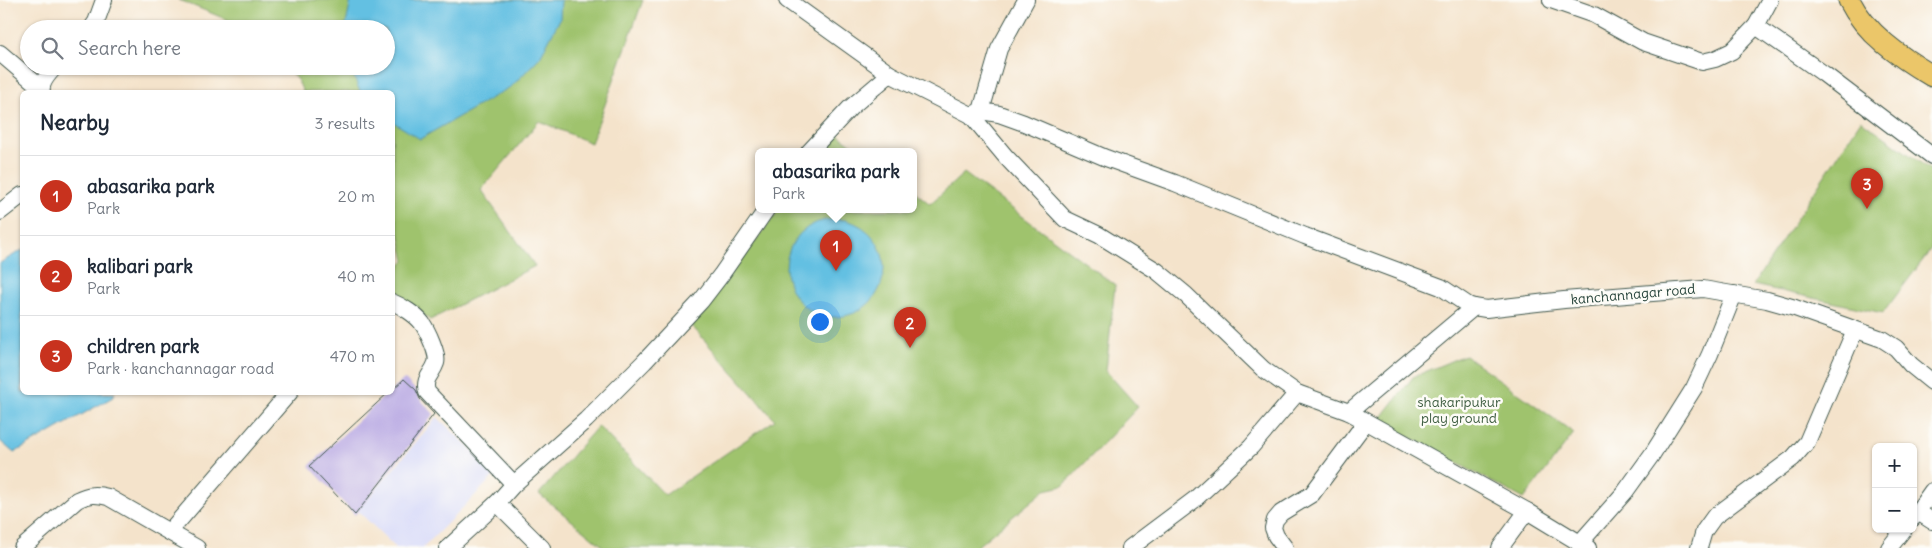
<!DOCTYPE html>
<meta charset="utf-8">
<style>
body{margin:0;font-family:Delius,sans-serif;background:#f6f6f7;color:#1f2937}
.controls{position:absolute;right:15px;bottom:15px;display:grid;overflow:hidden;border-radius:8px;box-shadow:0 1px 4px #0004}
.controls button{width:45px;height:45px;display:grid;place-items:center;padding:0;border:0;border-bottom:1px solid #e0e1e3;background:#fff;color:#1f2937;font:25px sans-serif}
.you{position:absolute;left:819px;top:321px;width:18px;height:18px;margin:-12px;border:4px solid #fff;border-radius:50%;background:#1a73e8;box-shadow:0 0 0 8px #1a73e833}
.badge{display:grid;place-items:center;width:32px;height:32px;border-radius:50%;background:#c8321e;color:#fff;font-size:16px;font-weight:700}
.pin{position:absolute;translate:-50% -41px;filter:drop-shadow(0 1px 2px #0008)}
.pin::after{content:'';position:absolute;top:26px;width:18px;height:15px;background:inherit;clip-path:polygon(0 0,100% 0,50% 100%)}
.popup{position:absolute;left:755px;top:148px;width:162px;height:65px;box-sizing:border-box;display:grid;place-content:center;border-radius:8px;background:#fff;filter:drop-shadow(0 1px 4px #0005);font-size:16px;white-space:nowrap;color:#747a83}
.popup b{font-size:19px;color:#1f2937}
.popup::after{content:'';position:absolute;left:50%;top:100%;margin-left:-10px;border:10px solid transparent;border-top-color:#fff}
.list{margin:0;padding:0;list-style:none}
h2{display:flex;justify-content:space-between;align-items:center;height:65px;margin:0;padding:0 20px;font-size:21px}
h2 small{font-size:16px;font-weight:400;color:#747a83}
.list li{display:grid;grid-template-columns:32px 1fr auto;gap:15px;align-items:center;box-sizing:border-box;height:80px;padding:0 20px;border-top:1px solid #e0e1e3}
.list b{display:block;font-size:19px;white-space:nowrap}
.list p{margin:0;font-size:16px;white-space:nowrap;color:#747a83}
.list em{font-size:16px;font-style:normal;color:#747a83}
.icon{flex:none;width:28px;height:28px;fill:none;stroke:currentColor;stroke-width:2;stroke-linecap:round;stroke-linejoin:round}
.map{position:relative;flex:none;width:1932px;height:548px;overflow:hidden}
.search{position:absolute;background:#fff;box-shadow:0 1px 4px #0004;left:20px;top:20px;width:375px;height:55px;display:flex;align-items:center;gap:12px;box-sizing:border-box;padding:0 18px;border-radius:28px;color:#747a83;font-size:19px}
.panel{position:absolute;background:#fff;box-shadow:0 1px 4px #0004;left:20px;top:90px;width:375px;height:305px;border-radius:8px}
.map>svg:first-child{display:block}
.built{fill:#d5d8f9}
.green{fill:#9fc36d;stroke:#5f8050}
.water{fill:#64c0e2;stroke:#427e8b}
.building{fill:#b8a8e3}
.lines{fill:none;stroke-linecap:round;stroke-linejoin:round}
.minor-casing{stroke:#3f564b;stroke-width:18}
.major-casing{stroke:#3f564b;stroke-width:23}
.minor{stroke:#fff;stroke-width:16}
.major{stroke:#ebc669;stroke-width:21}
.labels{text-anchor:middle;stroke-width:5;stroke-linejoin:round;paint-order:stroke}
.street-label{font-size:14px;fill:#1f3d34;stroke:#fdfcf7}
.park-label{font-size:14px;fill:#3f5e42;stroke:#fdfcf7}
</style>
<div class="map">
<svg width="1932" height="548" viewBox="0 0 1932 548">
<rect width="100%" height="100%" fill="#fdfcf7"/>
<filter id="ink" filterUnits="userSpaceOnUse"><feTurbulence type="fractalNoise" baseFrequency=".02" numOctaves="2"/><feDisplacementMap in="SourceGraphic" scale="10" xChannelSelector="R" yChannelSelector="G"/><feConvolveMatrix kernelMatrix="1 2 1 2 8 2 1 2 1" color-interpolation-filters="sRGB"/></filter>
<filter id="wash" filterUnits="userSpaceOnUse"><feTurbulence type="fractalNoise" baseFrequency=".0096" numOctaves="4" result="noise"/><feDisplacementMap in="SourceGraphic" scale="20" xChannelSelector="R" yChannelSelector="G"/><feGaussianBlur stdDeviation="1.12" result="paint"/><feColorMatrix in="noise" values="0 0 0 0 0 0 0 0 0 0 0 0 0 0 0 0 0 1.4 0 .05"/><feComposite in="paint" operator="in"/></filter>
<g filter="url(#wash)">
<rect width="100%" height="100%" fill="#f4e3cb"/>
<polygon class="built" points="437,417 497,473 423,548 396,548 358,511"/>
<g class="green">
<polygon points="179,0 643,0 591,143 539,121 481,190 535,266 430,320 393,291 393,273 405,261 396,220 393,216 392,92 303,92 298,81 285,66 386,66 386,29 250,29"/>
<polygon points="1861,120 1932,171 1932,248 1883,313 1753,285"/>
<polygon points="837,134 862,152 823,152"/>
<polygon points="964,173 1115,285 1106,371 1138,407 1063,486 1045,490 975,548 605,548 539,494 598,426 665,495 775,420 691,325 779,210 914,210 914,191 930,204"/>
<polygon points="1465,355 1574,433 1524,499 1379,421 1413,377"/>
</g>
<g class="water">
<polygon points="351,0 561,0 560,19 540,57 512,86 420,139 393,122 392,92 360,92 350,66 386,66 386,29 345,29"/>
<circle cx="835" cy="268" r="49"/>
<polygon points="22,250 22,392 115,393 113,397 14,453 0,441 0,263"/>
</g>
<g id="blocks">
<polygon class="building" points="404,379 416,390 420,399 434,414 355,515 309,466 389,392 392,392 392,390"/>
</g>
</g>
<g filter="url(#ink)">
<use href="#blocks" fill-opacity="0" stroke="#3f564b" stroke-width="1"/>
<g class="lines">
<defs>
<g id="minor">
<polyline points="787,0 890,74 971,115 1006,157 1065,219 1099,235 1157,271 1186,295 1263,369 1297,393 1349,412 1527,511 1588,548"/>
<polyline points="1551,0 1594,15 1643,42 1702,62 1715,59 1732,51 1756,26 1770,0"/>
<polyline points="1756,26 1824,74 1932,156"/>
<polyline points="91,29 96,22 104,0"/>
<polyline points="0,53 41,88"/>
<path d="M42,92C40,83 49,73 56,66"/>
<polyline points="981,111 999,49 1026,0"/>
<polyline points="971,115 981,111 999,114 1024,123 1106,158 1175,183 1305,236 1441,287 1468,305 1474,307"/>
<polyline points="809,152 850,108 890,74"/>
<polyline points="0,212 22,195"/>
<path d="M392,302C402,306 416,315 422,323C427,330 439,355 436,363C432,375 423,378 427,392L514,484"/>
<polyline points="1349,412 1474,307 1486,309 1564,300 1703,289 1767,300 1795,308 1882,339 1896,348 1911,365 1932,382"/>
<polyline points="1918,512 1932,521"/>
<polyline points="1913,518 1932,491"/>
<polyline points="170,531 290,392"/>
<polyline points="1579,544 1625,492 1653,453 1694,388 1710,354 1734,294"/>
<path d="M22,548L77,500C89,494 96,494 108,497L197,548"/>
<polyline points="448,548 497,503"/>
<polyline points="542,548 497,503 514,484 586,420 644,362 701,301 721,275 766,210"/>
<polyline points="1130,548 1194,500 1251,447 1297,393"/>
<polyline points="1285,548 1276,536 1273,528 1275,520 1281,513 1312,494 1365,423"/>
<polyline points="1500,548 1527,511"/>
<polyline points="1699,548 1704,531 1714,517 1793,458 1807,442 1855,330"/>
<polyline points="1889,548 1904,529"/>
</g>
<path id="major" d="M1849,0C1866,34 1900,57 1932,76"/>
</defs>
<use href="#minor" class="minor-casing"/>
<use href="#major" class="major-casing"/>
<use href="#minor" class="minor"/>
<use href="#major" class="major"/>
</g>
</g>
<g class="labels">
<g class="street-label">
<text transform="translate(1633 294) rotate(-5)" y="5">kanchannagar road</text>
</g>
<g class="park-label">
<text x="1459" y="407">shakaripukur<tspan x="1459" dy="16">play ground</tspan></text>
</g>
</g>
</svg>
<div class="controls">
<button>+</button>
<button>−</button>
</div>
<div class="you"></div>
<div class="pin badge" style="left:836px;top:271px">1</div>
<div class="popup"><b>abasarika park</b>Park</div>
<div class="pin badge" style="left:910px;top:348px">2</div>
<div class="pin badge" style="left:1867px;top:209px">3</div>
<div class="search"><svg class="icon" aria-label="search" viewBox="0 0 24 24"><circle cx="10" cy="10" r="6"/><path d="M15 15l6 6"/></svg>Search here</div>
<section class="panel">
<h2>Nearby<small>3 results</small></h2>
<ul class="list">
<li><span class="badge">1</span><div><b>abasarika park</b><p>Park</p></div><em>20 m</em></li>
<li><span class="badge">2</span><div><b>kalibari park</b><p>Park</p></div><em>40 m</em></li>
<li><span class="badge">3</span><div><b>children park</b><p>Park · kanchannagar road</p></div><em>470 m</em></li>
</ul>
</section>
</div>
